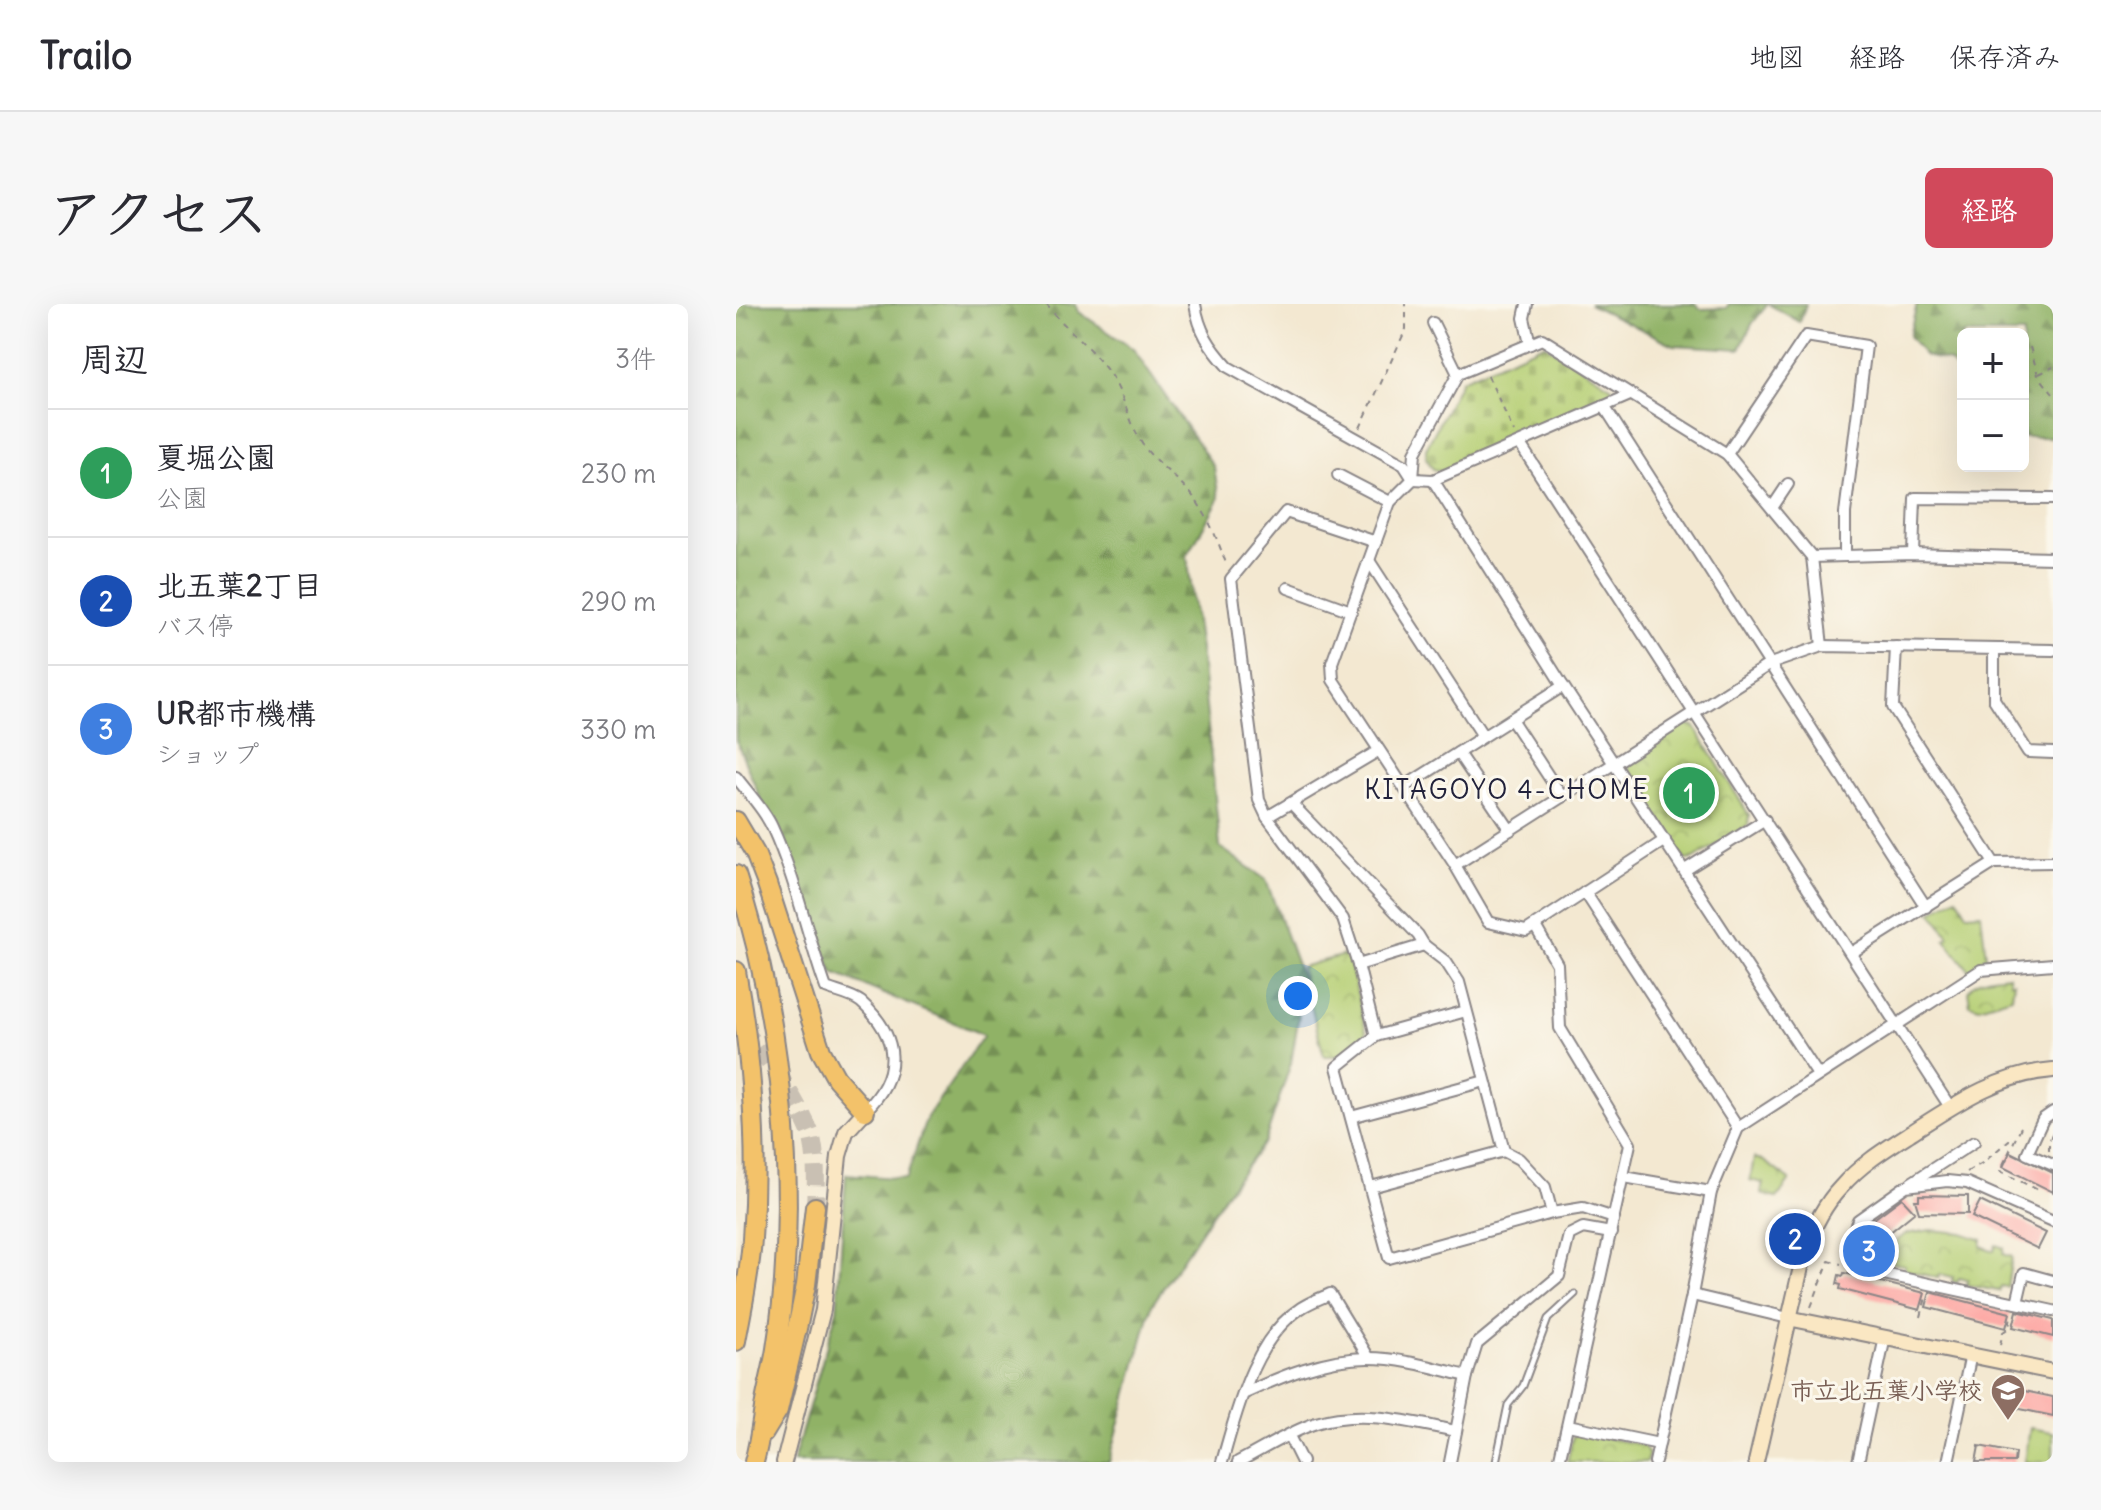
<!DOCTYPE html>
<html lang="ja">
<meta charset="utf-8">
<style>
body{margin:0;font-family:Delius,"Klee One",sans-serif;background:#f7f7f7;color:#2b2b33}
.controls{position:absolute;right:24px;top:24px;display:grid;overflow:hidden;border-radius:12px;box-shadow:0 8px 32px #0002}
.controls button{width:72px;height:72px;display:grid;place-items:center;padding:0;border:0;border-bottom:2px solid #e1e1e2;background:#fff;color:#2b2b33;font:40px sans-serif}
.you{position:absolute;left:562px;top:692px;width:28px;height:28px;margin:-20px;border:6px solid #fff;border-radius:50%;background:#1a73e8;box-shadow:0 0 0 12px #1a73e833}
.badge{display:grid;place-items:center;width:52px;height:52px;border-radius:50%;background:#d1495b;color:#fff;font-size:26px;font-weight:700}
.pin{position:absolute;translate:-50% -50%;border:4px solid #fff;box-shadow:0 2px 8px #0006}
.list{margin:0;padding:0;list-style:none}
h2{display:flex;justify-content:space-between;align-items:center;height:104px;margin:0;padding:0 32px;font-size:34px}
h2 small{font-size:26px;font-weight:400;color:#7c7c81}
.list li{display:grid;grid-template-columns:52px 1fr auto;gap:24px;align-items:center;box-sizing:border-box;height:128px;padding:0 32px;border-top:2px solid #e1e1e2}
.list b{display:block;font-size:30px;white-space:nowrap}
.list p{margin:0;font-size:26px;white-space:nowrap;color:#7c7c81}
.list em{font-size:26px;font-style:normal;color:#7c7c81}
.map{position:relative;flex:none;width:1317px;height:1158px;overflow:hidden;border-radius:12px}
header{display:flex;align-items:center;gap:48px;box-sizing:border-box;height:112px;padding:0 40px;background:#fff;border-bottom:2px solid #e1e1e2}
header strong{font-size:38px}
nav{display:flex;gap:44px;margin-inline-start:auto;font-size:28px}
.intro{display:flex;align-items:center;justify-content:space-between;box-sizing:border-box;height:192px;padding:0 48px}
h1{margin:0;font-size:56px}
.button{padding:20px 36px;border-radius:12px;background:#d1495b;color:#fff;font-size:28px;font-weight:700}
main{display:flex;gap:48px;padding:0 48px}
aside{flex:1;background:#fff;border-radius:12px;box-shadow:0 8px 32px #0002}
.map>svg:first-child{display:block}
.forest{fill:url(#forest-firs);stroke:#596a50;stroke-width:2}
.cemetery{fill:url(#cemetery-stones);stroke:#6c7858;stroke-width:2}
.park{fill:url(#park-crowns);stroke:#6c7858;stroke-width:2}
.pitch{fill:#b6cf74;stroke:#6c7858;stroke-width:2}
.building{fill:#fda9a5}
.lines{fill:none;stroke-linecap:round;stroke-linejoin:round}
.highway-tunnel{stroke:#c9c0b3;stroke-width:18;stroke-dasharray:18 9;stroke-linecap:butt}
.lane-casing{stroke:#8a8586;stroke-width:9}
.street-casing{stroke:#8a8586;stroke-width:14}
.secondary-casing{stroke:#8a8586;stroke-width:18}
.highway-casing{stroke:#8a8586;stroke-width:22}
.path{stroke:#8a8586;stroke-width:2;stroke-dasharray:6 6;stroke-linecap:butt}
.lane{stroke:#fff;stroke-width:5}
.street{stroke:#fff;stroke-width:10}
.secondary{stroke:#fae7c3;stroke-width:14}
.highway{stroke:#f3c26a;stroke-width:18}
.labels{text-anchor:middle;stroke-width:6;stroke-linejoin:round;paint-order:stroke}
.education-label{font-size:24px;font-weight:bold;fill:#785e54;stroke:#fbf7ec;text-anchor:end}
.neighbourhood-label{font-size:26px;letter-spacing:2px;fill:#22223b;stroke:#fbf7ec}
</style>
<header>
<strong>Trailo</strong>
<nav><a>地図</a><a>経路</a><a>保存済み</a></nav>
</header>
<div class="intro"><h1>アクセス</h1><a class="button">経路</a></div>
<main>
<aside>
<h2>周辺<small>3件</small></h2>
<ul class="list">
<li><span class="badge" style="background:#2e9e5b">1</span><div><b>夏堀公園</b><p>公園</p></div><em>230 m</em></li>
<li><span class="badge" style="background:#1a4fb4">2</span><div><b>北五葉2丁目</b><p>バス停</p></div><em>290 m</em></li>
<li><span class="badge" style="background:#3f7fe0">3</span><div><b>UR都市機構</b><p>ショップ</p></div><em>330 m</em></li>
</ul>
</aside>
<div class="map">
<svg width="1317" height="1158" viewBox="0 0 1317 1158">
<defs>
<pattern id="forest-firs" width="22" height="20" patternUnits="userSpaceOnUse" patternTransform="scale(2)"><rect width="22" height="20" fill="#90b266"/><path d="M5 1l3.5 6h-7zM16 11l3.5 6h-7z" fill="#759055"/></pattern>
<pattern id="cemetery-stones" width="16" height="16" patternUnits="userSpaceOnUse" patternTransform="scale(2)"><rect width="16" height="16" fill="#b6cf74"/><path d="M2 7V4a2 2 0 0 1 4 0v3zM10 15v-3a2 2 0 0 1 4 0v3z" fill="#9cb165"/></pattern>
<pattern id="park-crowns" width="20" height="18" patternUnits="userSpaceOnUse" patternTransform="scale(2)"><rect width="20" height="18" fill="#b6cf74"/><path d="M2 6a3 3 0 1 1 6 0M12 15a3 3 0 1 1 6 0" fill="none" stroke="#9cb165"/></pattern>
</defs>
<rect width="100%" height="100%" fill="#fbf7ec"/>
<filter id="ink" filterUnits="userSpaceOnUse"><feTurbulence type="fractalNoise" baseFrequency=".0125" numOctaves="2"/><feDisplacementMap in="SourceGraphic" scale="16" xChannelSelector="R" yChannelSelector="G"/><feConvolveMatrix kernelMatrix="1 2 1 2 8 2 1 2 1" color-interpolation-filters="sRGB"/></filter>
<filter id="wash" filterUnits="userSpaceOnUse"><feTurbulence type="fractalNoise" baseFrequency=".006" numOctaves="4" result="noise"/><feDisplacementMap in="SourceGraphic" scale="32" xChannelSelector="R" yChannelSelector="G"/><feGaussianBlur stdDeviation="1.8" result="paint"/><feColorMatrix in="noise" values="0 0 0 0 0 0 0 0 0 0 0 0 0 0 0 0 0 1.4 0 .05"/><feComposite in="paint" operator="in"/></filter>
<g filter="url(#wash)">
<rect width="100%" height="100%" fill="#f3e8d1"/>
<g class="forest">
<polygon points="0,0 340,0 343,8 397,45 478,163 483,195 451,252 465,353 484,543 530,576 568,680 555,759 529,837 488,892 416,1001 373,1158 57,1158 101,1006 110,870 170,875 191,813 248,731 97,669 0,436"/>
<polygon points="853,0 959,0 965,5 990,4 993,0 1070,0 1064,18 1032,0 1016,20 1004,45 938,41"/>
<polygon points="1181,0 1317,0 1317,133 1287,133 1287,30 1227,30 1227,71 1212,57 1189,52 1173,32"/>
</g>
<polygon class="cemetery" points="808,40 876,83 875,96 708,169 697,165 690,154 690,145 725,76"/>
<g class="park">
<polygon points="948,420 958,422 1013,511 1012,521 958,555 949,556 893,466 893,457"/>
<polygon points="1221,593 1231,610 1245,609 1251,661 1235,669 1209,635 1213,632 1196,608"/>
<polygon points="612,650 630,727 628,736 604,752 588,752 565,663"/>
<path d="M1273,671L1274,678H1278L1276,693L1243,703L1234,700L1232,687C1241,672 1257,673 1273,671Z"/>
<polygon points="1018,854 1026,856 1054,876 1041,894 1025,890 1027,879 1014,876"/>
<polygon points="1195,926 1226,929 1246,936 1245,942 1258,947 1260,941 1268,944 1267,950 1276,953 1271,983 1265,982 1263,987 1231,981 1232,976 1223,974 1221,979 1216,977 1217,973 1203,970 1202,974 1169,966 1169,961 1156,959 1161,936 1170,930"/>
<polygon points="844,1129 907,1141 913,1150 911,1158 831,1158 837,1132"/>
</g>
<polygon class="pitch" points="1294,1124 1317,1128 1317,1158 1289,1158"/>
<g id="blocks">
<g class="building">
<polygon points="1274,848 1317,869 1317,888 1267,863"/>
<polygon points="1183,891 1232,892 1232,910 1183,909 1179,896 1183,896"/>
<polygon points="1166,894 1179,908 1137,942 1123,926"/>
<polygon points="1244,897 1310,929 1302,945 1236,913"/>
<polygon points="1108,969 1189,989 1184,1006 1104,985 1105,981 1101,980 1103,971 1107,972"/>
<polygon points="1194,988 1274,1009 1270,1024 1190,1003"/>
<polygon points="1281,1007 1317,1016 1317,1033 1277,1023"/>
<polygon points="1279,1085 1317,1093 1317,1112 1275,1103"/>
<polygon points="1243,1142 1279,1149 1278,1158 1240,1158"/>
</g>
</g>
</g>
<g filter="url(#ink)">
<use href="#blocks" fill-opacity="0" stroke="#8a8586" stroke-width="2"/>
<g class="lines">
<path class="highway-tunnel" d="M3,725C23,735 70,811 76,834C81,856 80,880 79,903"/>
<defs>
<polyline id="lane" points="760,1158 772,1101 787,1082 812,1015 839,990"/>
<g id="street">
<path d="M459,0C463,27 474,43 492,63L668,161L677,175L697,176L894,91"/>
<polyline points="791,0 788,14 794,40"/>
<polyline points="697,19 722,70"/>
<polyline points="868,102 1190,603"/>
<polyline points="784,140 1214,803"/>
<polyline points="991,150 1070,32 1130,42 1109,209 1109,252"/>
<polyline points="602,171 654,198"/>
<polyline points="697,176 827,382 1082,771"/>
<polyline points="1036,204 1052,180"/>
<polyline points="640,238 550,208 495,275 523,496 531,513 607,615 622,661 640,732 601,763 653,954 816,909 847,904 878,914"/>
<polyline points="1177,250 1179,194 1317,195"/>
<polyline points="1076,253 1086,342"/>
<polyline points="634,258 747,432"/>
<polyline points="552,284 615,307"/>
<polyline points="1160,343 1157,403 1258,559"/>
<polyline points="1258,346 1258,395 1292,448 1317,449"/>
<polyline points="775,415 826,493"/>
<polyline points="722,449 774,526"/>
<path d="M0,473C12,489 28,505 36,523C60,575 71,631 90,684C100,688 116,691 125,698C164,733 166,771 129,807"/>
<polyline points="668,483 827,382"/>
<polyline points="556,500 682,631 688,641"/>
<polyline points="531,513 642,447"/>
<polyline points="929,536 790,627 752,618 719,561 597,376 596,359 654,198 677,175 679,149 722,70 806,35 991,150 1076,253 1177,250 1317,254"/>
<polyline points="719,561 1034,360 1086,342 1317,346"/>
<polyline points="949,566 1029,516"/>
<polyline points="849,588 1002,824"/>
<polyline points="799,622 821,660 824,724 894,840 823,1158"/>
<polyline points="1115,649 1258,559 1317,558"/>
<polyline points="622,661 688,641 710,658 723,678 768,847 783,855 809,883 816,909"/>
<polyline points="640,732 730,707"/>
<polyline points="1317,808 1307,815 1291,850 1317,861"/>
<polyline points="615,813 749,777"/>
<polyline points="888,873 975,888"/>
<polyline points="1175,879 1238,838"/>
<polyline points="635,883 768,847"/>
<polyline points="1317,917 1231,879 1211,877 1170,882 1122,916 1114,935 1115,957 1125,965 1317,1007"/>
<polyline points="956,991 1052,1014"/>
<polyline points="1281,999 1288,969 1317,977"/>
<path d="M507,1090C546,1072 588,1054 632,1054C666,1054 699,1064 731,1072"/>
<polyline points="832,1121 923,1140"/>
<polyline points="553,1132 566,1158"/>
<path d="M486,1158C501,1107 517,1035 565,1004C574,998 585,994 594,990L633,1054"/>
<path d="M502,1158C527,1145 553,1128 580,1119C627,1105 674,1118 720,1127"/>
<polyline points="714,1158 731,1072 741,1040 823,972 833,931 847,924 875,929"/>
<polyline points="919,1158 956,991 975,888 1002,824 1245,666 1317,660"/>
<polyline points="1122,1158 1149,1033"/>
<polyline points="1212,1158 1235,1050"/>
</g>
<g id="secondary">
<polyline points="1052,1014 1317,1068"/>
<polyline points="48,1158 87,1006 103,852 110,828 129,807"/>
<path d="M1020,1158L1069,946C1077,923 1088,901 1105,883C1124,861 1148,846 1173,830C1218,801 1262,770 1317,766"/>
</g>
<g id="highway">
<polyline points="0,517 19,549 31,580 85,747 100,774 129,807"/>
<path d="M0,571C47,716 64,894 40,1045C37,1065 31,1084 28,1104C25,1123 23,1140 18,1158"/>
<path d="M0,667C16,756 23,845 16,935C14,969 6,1004 0,1037"/>
<polyline points="28,1129 42,1106 62,1020 70,981 79,903"/>
</g>
</defs>
<use href="#lane" class="lane-casing"/>
<use href="#street" class="street-casing"/>
<use href="#secondary" class="secondary-casing"/>
<use href="#highway" class="highway-casing"/>
<g class="path">
<path d="M310,0C330,26 357,44 375,72C390,95 394,123 409,144C423,162 442,174 456,191C473,213 482,237 491,262"/>
<polyline points="1294,43 1302,71 1317,90"/>
<polyline points="1303,70 1317,63"/>
<polyline points="752,72 778,128"/>
<polyline points="624,124 670,25 670,0"/>
<polyline points="1285,823 1264,867 1306,888"/>
<polyline points="1313,847 1313,837 1317,829"/>
<polyline points="1231,868 1248,858 1273,836 1278,837"/>
<polyline points="1075,1003 1093,957 1105,960"/>
<polyline points="1185,1013 1190,993"/>
<polyline points="1264,1041 1267,1028 1273,1024 1275,1011"/>
</g>
<use href="#lane" class="lane"/>
<use href="#street" class="street"/>
<use href="#secondary" class="secondary"/>
<use href="#highway" class="highway"/>
</g>
</g>
<defs>
<symbol id="school-pin" viewBox="-11 -11 22 30"><path d="M0 17L-7.5 6A9.5 9.5 0 1 1 7.5 6Z" fill="#8d6e63" stroke="#fbf7ec"/><path d="M0-5L7-2L0 1L-7-2ZM-4 1L0 2.5L4 1V4Q0 6-4 4Z" fill="#fff"/></symbol>
</defs>
<g fill-rule="evenodd">
<use href="#school-pin" x="1252" y="1067" width="40" height="54"/>
</g>
<g class="labels">
<g class="education-label">
<text x="1246" y="1095">市立北五葉小学校</text>
</g>
<g class="neighbourhood-label">
<text x="771" y="495">KITAGOYO 4-CHOME</text>
</g>
</g>
</svg>
<div class="controls">
<button>+</button>
<button>−</button>
</div>
<div class="you"></div>
<div class="pin badge" style="left:953px;top:489px;background:#2e9e5b">1</div>
<div class="pin badge" style="left:1059px;top:935px;background:#1a4fb4">2</div>
<div class="pin badge" style="left:1133px;top:947px;background:#3f7fe0">3</div>
</div>
</main>
